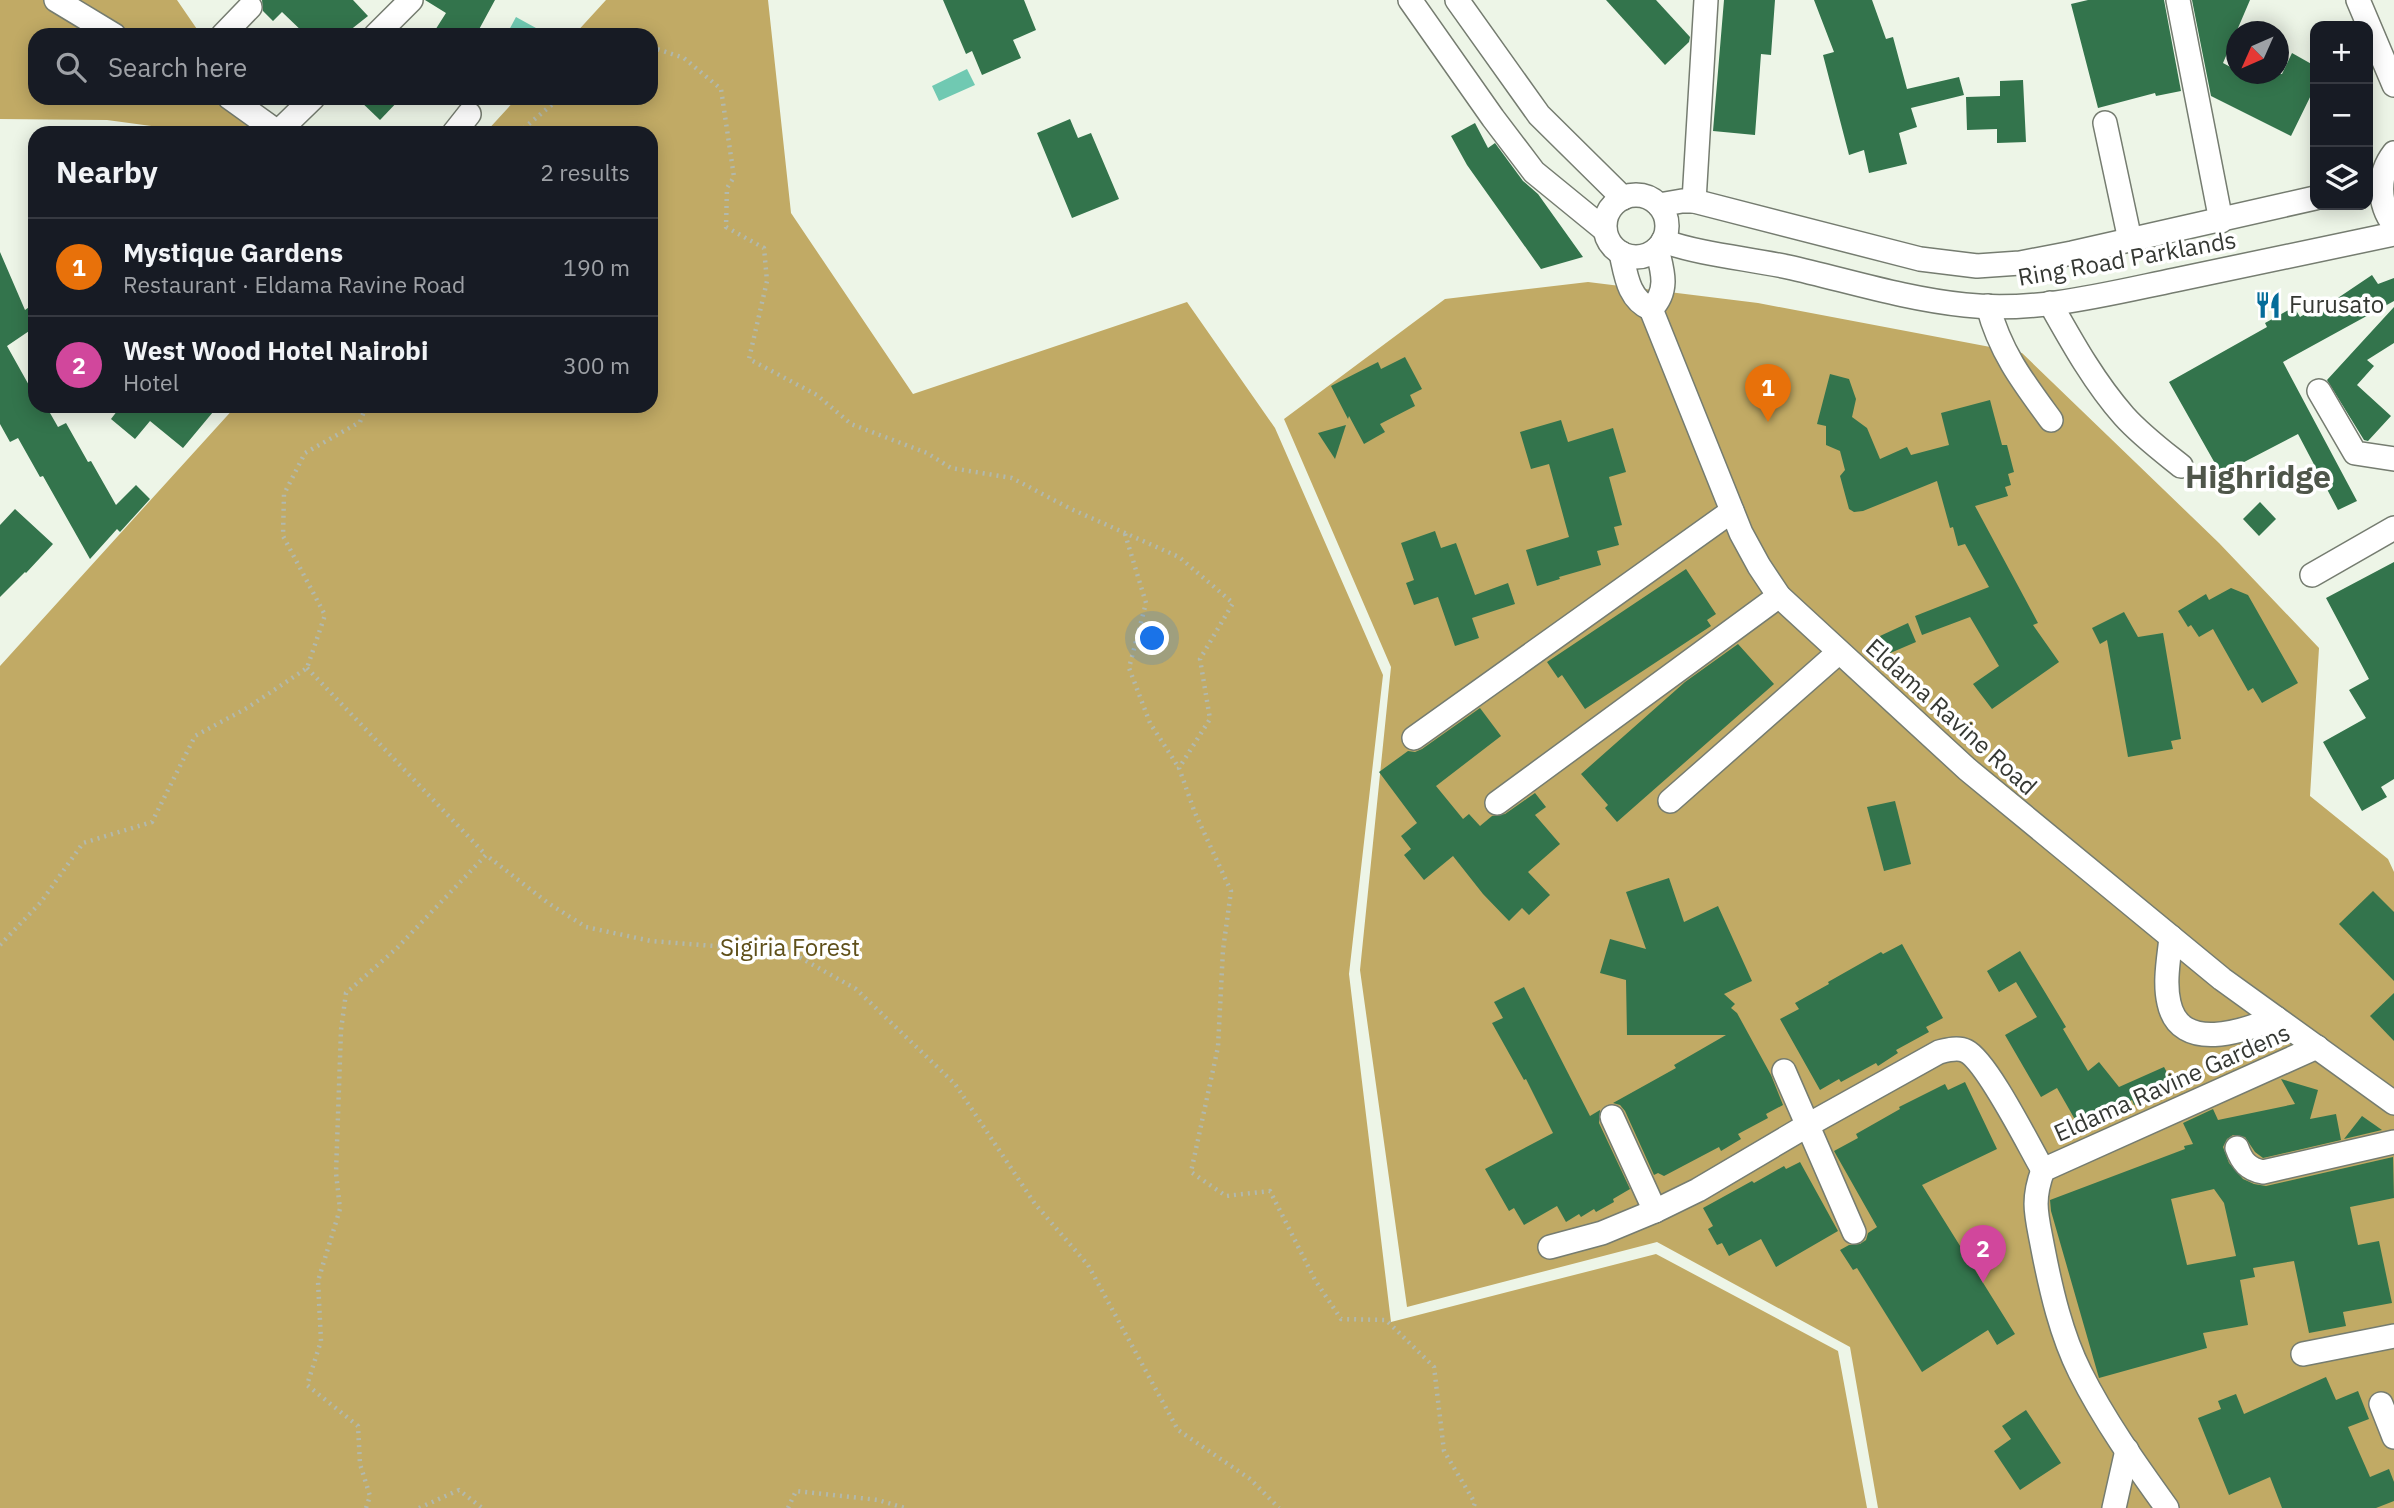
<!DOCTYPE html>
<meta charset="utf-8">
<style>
body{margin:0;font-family:"IBM Plex Sans",sans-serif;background:#242831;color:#f1f3f6}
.controls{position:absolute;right:21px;top:21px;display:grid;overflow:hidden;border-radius:14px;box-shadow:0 4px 18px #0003}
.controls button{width:63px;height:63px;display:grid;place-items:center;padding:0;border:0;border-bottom:2px solid #363941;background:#171b24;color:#f1f3f6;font:35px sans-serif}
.compass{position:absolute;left:2226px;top:21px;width:63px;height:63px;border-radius:50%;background:#171b24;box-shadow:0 4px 18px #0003;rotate:225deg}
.you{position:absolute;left:1153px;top:639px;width:24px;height:24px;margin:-18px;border:5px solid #fff;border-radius:50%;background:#1a73e8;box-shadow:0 0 0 10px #1a73e833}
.badge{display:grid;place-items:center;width:46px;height:46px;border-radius:50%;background:#86b6cc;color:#fff;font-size:23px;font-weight:700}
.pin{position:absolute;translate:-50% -58px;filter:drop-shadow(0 2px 4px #0008)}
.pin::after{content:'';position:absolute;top:37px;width:24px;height:21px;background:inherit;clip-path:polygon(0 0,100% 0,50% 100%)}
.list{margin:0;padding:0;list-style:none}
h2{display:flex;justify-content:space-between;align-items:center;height:91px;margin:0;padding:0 28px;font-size:30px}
h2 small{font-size:23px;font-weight:400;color:#9ea1a6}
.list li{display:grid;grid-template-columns:46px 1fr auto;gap:21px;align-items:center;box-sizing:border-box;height:98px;padding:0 28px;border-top:2px solid #363941}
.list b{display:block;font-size:26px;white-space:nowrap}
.list p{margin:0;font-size:23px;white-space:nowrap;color:#9ea1a6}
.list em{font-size:23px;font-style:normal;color:#9ea1a6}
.icon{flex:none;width:38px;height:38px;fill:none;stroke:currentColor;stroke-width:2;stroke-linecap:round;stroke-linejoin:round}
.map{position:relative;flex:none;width:2394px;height:1508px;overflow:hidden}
.search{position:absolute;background:#171b24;box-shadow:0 4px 18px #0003;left:28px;top:28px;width:630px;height:77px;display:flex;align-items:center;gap:18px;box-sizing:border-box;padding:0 24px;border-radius:21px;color:#9ea1a6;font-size:26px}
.panel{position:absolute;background:#171b24;box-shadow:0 4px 18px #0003;left:28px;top:126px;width:630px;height:287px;border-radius:21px}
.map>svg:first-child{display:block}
.forest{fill:#c1aa65}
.water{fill:#70c9b2}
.building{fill:#33744c;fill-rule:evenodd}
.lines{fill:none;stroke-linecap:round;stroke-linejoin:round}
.minor-casing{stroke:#757c70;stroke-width:26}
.path{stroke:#b2b9ad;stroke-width:4.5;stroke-dasharray:2 5;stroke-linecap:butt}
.minor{stroke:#fff;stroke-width:23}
.labels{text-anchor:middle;stroke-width:7;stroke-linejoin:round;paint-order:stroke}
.street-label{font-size:24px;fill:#353833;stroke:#fff}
.poi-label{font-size:24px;fill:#353833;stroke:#fff;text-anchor:start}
.park-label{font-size:24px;fill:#5f4f19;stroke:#fff}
.district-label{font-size:32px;font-weight:bold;fill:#4f564a;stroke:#fff}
</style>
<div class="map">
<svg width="2394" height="1508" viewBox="0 0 2394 1508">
<rect width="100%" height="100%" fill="#edf5e7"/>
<g class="forest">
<polygon points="0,0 177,0 201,35 35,35 35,98 252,98 288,133 203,133 107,120 0,119"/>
<polygon points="606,0 768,0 791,213 913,394 1187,302 1275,428 1383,675 1349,974 1391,1322 1656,1254 1838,1351 1867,1508 0,1508 0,666 236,406 651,406 651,133 485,133 517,98 651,98 651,35 574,35"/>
<polygon points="1588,282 1758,303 2022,353 2219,543 2319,648 2310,796 2388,859 2394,872 2394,1508 1878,1508 1850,1347 1657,1242 1407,1307 1360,970 1391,667 1284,419 1445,299"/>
</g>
<g class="water">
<polygon points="516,17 545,33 544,35 514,35 508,32"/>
<polygon points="967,69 975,85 939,101 932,86"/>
</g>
<g class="building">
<polygon points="262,0 353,0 368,16 344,35 306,35 282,12 273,21 263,11"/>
<polygon points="425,0 495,0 476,35 432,35 446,13"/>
<polygon points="943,0 1024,0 1036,30 1013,40 1021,58 982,75 972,51 966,54"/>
<polygon points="1606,0 1656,0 1690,37 1689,42 1665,65"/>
<polygon points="1724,0 1775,0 1771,55 1761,54 1755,135 1713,131"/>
<polygon points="1814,0 1872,0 1886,39 1893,37 1907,89 1959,77 1964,95 1911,108 1917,127 1899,133 1907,164 1869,173 1864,150 1849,155 1823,55 1834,52"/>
<polygon points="2088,0 2164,0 2181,91 2156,96 2155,93 2098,108 2071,4"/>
<polygon points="2192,0 2250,0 2223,63 2236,70 2236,74 2282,74 2292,53 2315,66 2315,87 2291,136 2211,96"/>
<polygon points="2023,80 2026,142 1997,143 1997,129 1967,130 1966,97 2000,96 2000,81"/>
<polygon points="357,98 401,98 380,120"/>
<polygon points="1070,119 1078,138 1091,133 1119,199 1072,218 1037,133"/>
<polygon points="1475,123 1488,148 1495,143 1523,181 1538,194 1583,257 1541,269 1467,165 1451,136"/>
<polygon points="0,252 25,310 35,303 35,327 7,346 35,396 35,406 46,406 58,427 66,423 88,462 91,461 116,505 136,485 150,499 120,532 117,529 90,559 43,476 40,477 18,438 10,442 0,424"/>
<polygon points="2372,275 2378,284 2394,278 2394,301 2283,362 2357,501 2338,510 2298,434 2221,474 2169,382 2267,327 2265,323 2294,307 2300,317 2318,306 2320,310"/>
<polygon points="2394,307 2394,343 2367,360 2374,366 2357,385 2391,416 2368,441 2364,440 2327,380"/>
<polygon points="1405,357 1422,389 1410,395 1415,406 1380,424 1385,432 1364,444 1349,416 1348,419 1331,386 1378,362 1381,369"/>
<polygon points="1830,374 1849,379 1856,399 1852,417 1867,428 1880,459 1907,447 1911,455 1949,445 1941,413 1990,400 2002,445 2007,445 2014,472 2008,474 2011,485 2005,487 2008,496 1975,506 2038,623 2033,625 2059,662 1992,709 1973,684 1999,666 1970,617 1922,635 1915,616 1989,587 1965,544 1958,546 1953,527 1950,528 1937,481 1863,511 1854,512 1849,509 1840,476 1845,470 1840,451 1826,445 1826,426 1817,424"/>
<polygon points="121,406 218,406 183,448 150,421 135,439 111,419"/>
<polygon points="1561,420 1568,442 1613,428 1626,472 1609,477 1622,525 1614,527 1619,545 1597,551 1601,565 1559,577 1560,579 1537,586 1526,550 1569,537 1549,464 1531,469 1520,432"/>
<polygon points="1346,425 1335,459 1318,433"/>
<polygon points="2260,502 2276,519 2259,536 2243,519"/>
<polygon points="15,509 53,544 26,573 25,572 0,597 0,525"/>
<polygon points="1435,531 1441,548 1456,543 1475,595 1508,583 1515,604 1472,618 1479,638 1455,646 1438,597 1414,605 1406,583 1414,580 1401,543"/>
<polygon points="2394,562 2394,779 2381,787 2387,797 2362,811 2323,742 2366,718 2349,690 2369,679 2326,598"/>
<polygon points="1686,569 1716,614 1707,620 1711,626 1585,709 1562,675 1558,678 1547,662"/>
<polygon points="2231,588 2248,595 2298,683 2262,703 2253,688 2248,691 2213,629 2199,637 2191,625 2188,627 2178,611 2206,594 2209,600"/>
<polygon points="2124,612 2138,637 2163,633 2181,739 2171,741 2173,749 2128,757 2107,640 2100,644 2092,628"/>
<polygon points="1908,623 1916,642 1888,654 1880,636"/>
<polygon points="1738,644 1774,684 1617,822 1605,808 1608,805 1581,774 1685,682"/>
<polygon points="1480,708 1501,736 1436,786 1463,819 1469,814 1480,826 1492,816 1505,814 1535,793 1546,807 1535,815 1560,844 1528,872 1550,895 1529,915 1522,908 1509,921 1483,894 1453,856 1424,880 1404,855 1411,849 1401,836 1417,823 1379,772 1408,751 1415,752 1422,749"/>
<polygon points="1895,801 1911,864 1884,871 1867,807"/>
<polygon points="1669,878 1684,922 1718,906 1752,981 1724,994 1735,1004 1731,1008 1737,1013 1771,1075 1783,1105 1766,1114 1768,1118 1738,1134 1741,1139 1721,1151 1719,1147 1664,1176 1658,1173 1654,1175 1625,1111 1620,1105 1613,1103 1676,1068 1674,1065 1726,1035 1627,1035 1626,980 1600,973 1610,939 1646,949 1626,892"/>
<polygon points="2373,891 2394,912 2394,981 2339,924"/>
<polygon points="1902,944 1943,1018 1926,1027 1929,1032 1896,1050 1898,1053 1878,1066 1876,1063 1841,1082 1839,1079 1820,1090 1780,1019 1799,1009 1795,1003 1829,984 1828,982 1881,952 1883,954"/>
<polygon points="2020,951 2066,1027 2063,1029 2088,1071 2099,1062 2119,1087 2164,1067 2170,1078 2150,1089 2153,1096 2134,1105 2132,1100 2081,1130 2057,1088 2041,1097 2005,1035 2037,1017 2016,982 1999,992 1987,971"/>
<polygon points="1524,987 1590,1116 1600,1110 1599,1123 1630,1189 1613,1199 1614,1202 1596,1212 1594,1209 1581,1217 1579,1214 1566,1222 1557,1206 1524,1225 1514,1208 1509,1211 1485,1169 1553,1133 1526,1079 1524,1080 1492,1023 1503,1018 1494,1002"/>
<polygon points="2394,993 2394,1041 2370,1016"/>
<path d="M2281,1079L2318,1090L2310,1119L2336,1114L2341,1140L2263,1158L2255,1152L2245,1137L2233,1135L2227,1139L2223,1147L2229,1163L2243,1179L2254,1184L2266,1186L2393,1157L2394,1198L2350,1207L2358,1245L2379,1241L2392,1303L2343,1312L2346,1326L2309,1333L2294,1261L2253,1268L2255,1277L2240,1280L2248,1325L2203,1333L2207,1348L2099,1378L2051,1211L2050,1200L2185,1149L2184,1146L2193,1144L2183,1123L2213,1109L2218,1120L2295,1104ZM2214,1189L2224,1203L2236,1256L2187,1265L2171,1199Z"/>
<polygon points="1965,1082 1997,1149 1922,1185 2015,1334 1997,1345 1988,1330 1922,1372 1857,1268 1853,1270 1840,1250 1849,1245 1860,1244 1866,1240 1868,1233 1877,1227 1834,1151 1858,1138 1856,1134 1900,1109 1899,1107 1945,1084 1948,1090"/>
<polygon points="2362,1116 2382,1130 2344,1139"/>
<polygon points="1800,1162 1838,1231 1776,1267 1761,1239 1729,1256 1722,1243 1717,1245 1708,1229 1713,1226 1703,1208 1752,1181 1754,1183 1784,1166 1786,1169"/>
<polygon points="2326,1377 2336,1400 2358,1391 2369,1419 2348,1427 2370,1477 2389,1469 2394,1482 2394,1501 2376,1508 2282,1508 2270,1477 2229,1495 2198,1418 2221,1409 2218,1401 2236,1394 2244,1414"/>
<polygon points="2026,1410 2061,1463 2020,1490 1994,1451 2011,1439 2002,1426"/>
</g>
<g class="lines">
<defs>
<g id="minor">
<polyline points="56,0 114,35"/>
<polyline points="1410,0 1493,118 1534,172 1605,230"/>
<polyline points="1457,0 1539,115 1623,198"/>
<polyline points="2178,0 2221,221"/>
<polyline points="2358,0 2394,85"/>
<polyline points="223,35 250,7"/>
<polyline points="376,35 411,0"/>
<polyline points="230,98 279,133"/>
<polyline points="2105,123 2130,240"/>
<polyline points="278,132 313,98"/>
<polyline points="454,133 469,114"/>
<path d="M2394,153C2377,175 2378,204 2394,225"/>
<circle cx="1636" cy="226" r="31"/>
<polyline points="1694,201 1706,0"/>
<polyline points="1659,205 1682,201 1694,201 1920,259 1977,266 2020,263 2072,253 2315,198"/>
<path d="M1663,241C1703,255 1746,258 1788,267C1846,280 1905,299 1965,305C2035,313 2107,294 2175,280C2248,264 2321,249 2394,234"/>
<path d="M1621,253C1626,275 1628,299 1651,309"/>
<path d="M2050,303C2072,342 2094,382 2124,416C2141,435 2161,450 2181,466"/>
<path d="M1988,306C2000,352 2023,382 2051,420"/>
<polyline points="1651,309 1741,533 1759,566 1779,596 1967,769 2222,979 2394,1103"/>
<path d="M1651,309C1669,291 1663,272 1657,249"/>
<polyline points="2319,391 2355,453 2394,459"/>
<polyline points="2312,575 2394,528"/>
<polyline points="1414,738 1732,511"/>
<polyline points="1670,801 1839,652"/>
<polyline points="1497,803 1779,596"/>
<path d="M2171,937C2169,958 2164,982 2169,1003C2180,1054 2244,1031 2276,1018"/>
<polyline points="1784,1071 1854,1232"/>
<polyline points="1612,1117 1655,1211"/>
<path d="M2237,1148C2242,1162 2248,1169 2263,1172L2394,1142"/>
<path d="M1550,1247L1602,1233L1655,1211L1698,1190L1808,1125L1939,1052C1947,1050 1958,1047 1966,1051C1987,1061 2029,1146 2043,1170"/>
<polyline points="2303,1354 2394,1336"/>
<polyline points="2381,1404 2394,1437"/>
<polyline points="2114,1508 2127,1450"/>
<path d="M2167,1508C2136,1465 2104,1420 2080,1372C2061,1334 2051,1290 2043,1249C2037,1216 2031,1202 2043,1170L2054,1165L2317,1047"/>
</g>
</defs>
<use href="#minor" class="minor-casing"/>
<g class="path">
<polyline points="651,47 684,58 721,89 734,177 727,188 726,227 764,248 767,281 749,359 817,395 851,424 927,453 951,468 1012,478 1071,509 1179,557 1233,603 1200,659 1210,719 1179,768 1195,813 1231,891 1223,950 1218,1047 1191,1172 1226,1196 1270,1191 1315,1280 1341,1319 1386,1320 1434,1367 1444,1451 1475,1503 1473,1508"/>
<polyline points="518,133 560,98"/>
<polyline points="1125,534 1146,603 1129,668 1150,723 1179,768"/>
<polyline points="307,668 486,855"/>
<polyline points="0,945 41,902 83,843 152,822 195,736 247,708 307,668 325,615 283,536 284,494 305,453 360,422 366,406"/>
<polyline points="366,1508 370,1496 360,1464 358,1426 307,1385 321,1341 318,1281 340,1209 336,1173 341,1030 346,993 397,948 486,855 548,903 586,927 651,941 790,952 856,989 955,1084 1035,1204 1088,1265 1178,1430 1250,1479 1279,1508"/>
<polyline points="419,1508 459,1490 482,1508"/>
<polyline points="788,1508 796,1491 878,1500 905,1508"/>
</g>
<use href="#minor" class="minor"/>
</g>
<defs>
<symbol id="restaurant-bare" viewBox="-9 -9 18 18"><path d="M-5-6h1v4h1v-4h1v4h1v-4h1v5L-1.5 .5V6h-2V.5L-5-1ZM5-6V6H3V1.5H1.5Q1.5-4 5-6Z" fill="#046c99" stroke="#fff" stroke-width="2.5" paint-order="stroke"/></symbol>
</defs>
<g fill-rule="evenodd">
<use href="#restaurant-bare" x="2249" y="286" width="38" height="38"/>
</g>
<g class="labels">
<g class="street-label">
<text transform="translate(2127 259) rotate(-10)" y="8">Ring Road Parklands</text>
<text transform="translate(1951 717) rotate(42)" y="8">Eldama Ravine Road</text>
<text transform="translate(2172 1083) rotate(-24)" y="8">Eldama Ravine Gardens</text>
</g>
<g class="poi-label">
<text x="2289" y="313">Furusato</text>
</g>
<g class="park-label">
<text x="790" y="956">Sigiria Forest</text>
</g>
<g class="district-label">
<text x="2258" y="488">Highridge</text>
</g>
</g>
</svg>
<div class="controls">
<button>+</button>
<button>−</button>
<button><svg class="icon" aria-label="layers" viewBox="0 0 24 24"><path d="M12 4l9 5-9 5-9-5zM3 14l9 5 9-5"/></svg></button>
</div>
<svg class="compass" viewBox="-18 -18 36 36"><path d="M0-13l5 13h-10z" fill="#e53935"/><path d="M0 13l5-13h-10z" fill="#9ea1a6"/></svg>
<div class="you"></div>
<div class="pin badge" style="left:1768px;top:422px;background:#e8710a">1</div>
<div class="pin badge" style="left:1983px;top:1283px;background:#d1479c">2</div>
<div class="search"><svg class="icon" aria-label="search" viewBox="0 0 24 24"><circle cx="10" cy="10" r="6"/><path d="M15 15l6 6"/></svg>Search here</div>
<section class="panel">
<h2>Nearby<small>2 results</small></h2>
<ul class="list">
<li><span class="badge" style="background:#e8710a">1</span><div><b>Mystique Gardens</b><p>Restaurant · Eldama Ravine Road</p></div><em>190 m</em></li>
<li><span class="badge" style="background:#d1479c">2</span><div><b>West Wood Hotel Nairobi</b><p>Hotel</p></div><em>300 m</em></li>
</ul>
</section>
</div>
